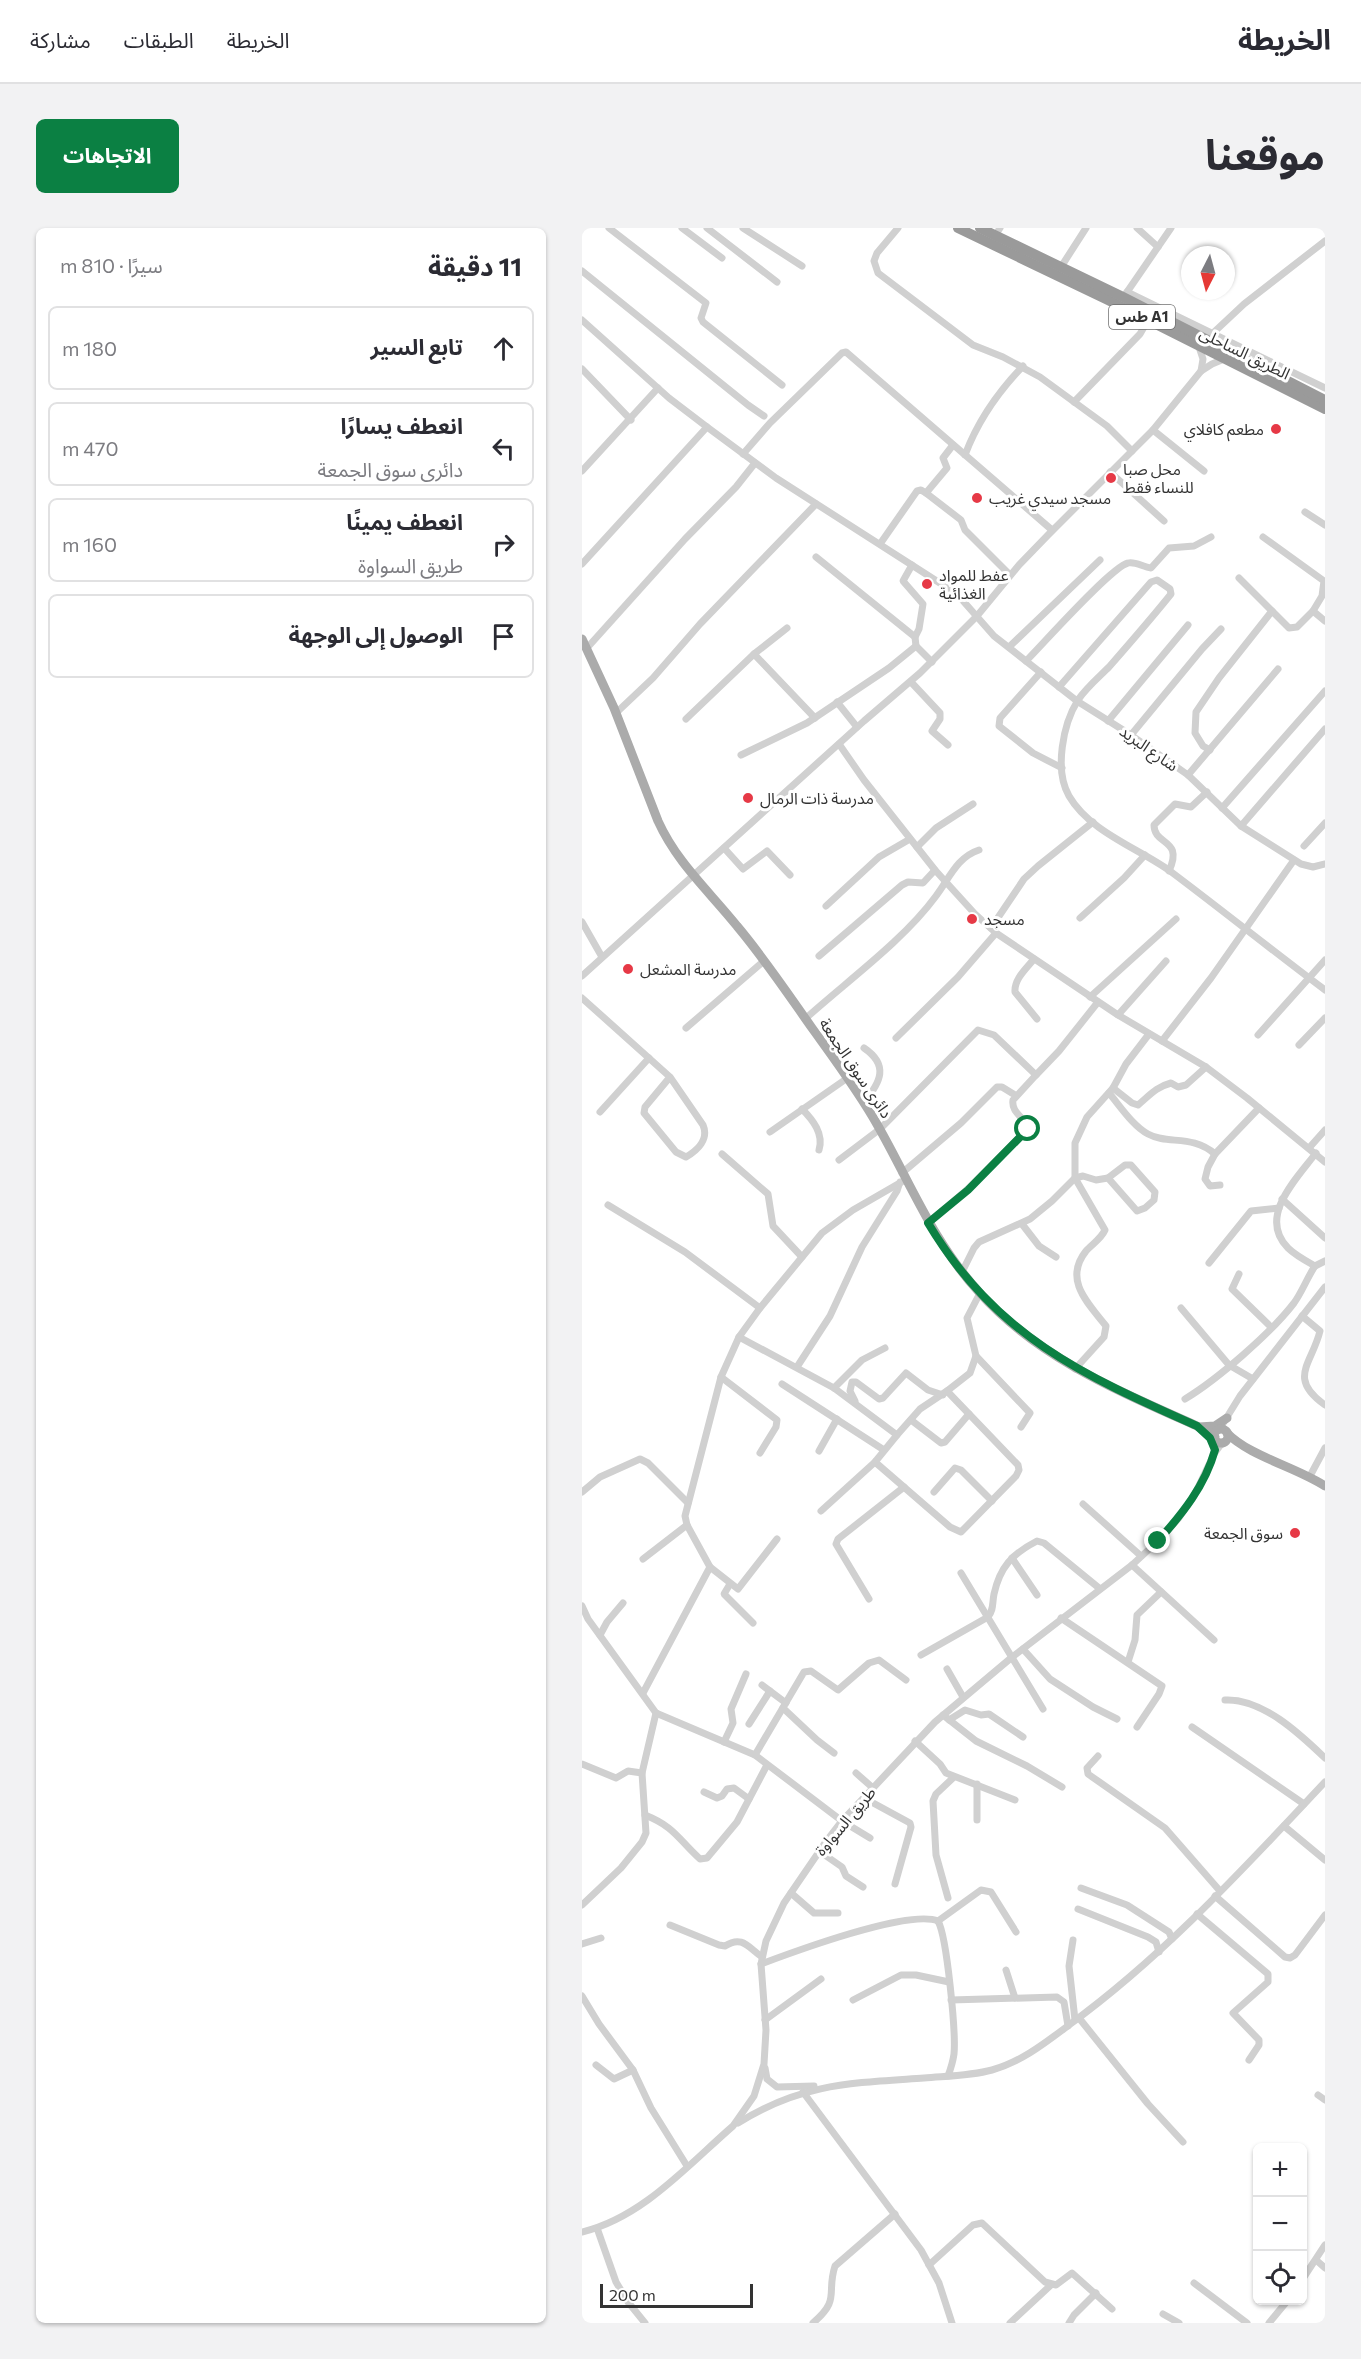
<!DOCTYPE html>
<html lang="ar">
<meta charset="utf-8">
<style>
body{margin:0;font-family:Commissioner,"Noto Sans Arabic",sans-serif;background:#f2f2f3;color:#2b2b33;direction:rtl}
.controls{position:absolute;right:18px;bottom:18px;display:grid;overflow:hidden;border-radius:9px;box-shadow:0 2px 4px #0004}
.controls button{width:54px;height:54px;display:grid;place-items:center;padding:0;border:0;border-bottom:2px solid #e1e1e2;background:#fff;color:#2b2b33;font:30px sans-serif}
.compass{position:absolute;left:599px;top:18px;width:54px;height:54px;border-radius:50%;background:#fff;box-shadow:0 2px 4px #0004;rotate:186deg}
.scale{position:absolute;left:18px;bottom:15px;width:153px;box-sizing:border-box;padding-left:6px;border:3px solid #333;border-top:0;font-size:16px;line-height:21px;white-space:nowrap;color:#333;-webkit-text-stroke:4px #fff;paint-order:stroke}
.stop{position:absolute;width:18px;height:18px;margin:-14px;border:4px solid #0b8043;border-radius:50%;background:#fff}
.stop.end{background:#0b8043;border-color:#fff;box-shadow:0 2px 6px #0008}
.list{margin:0;padding:0;list-style:none}
h2{display:flex;justify-content:space-between;align-items:center;height:78px;margin:0;padding:0 24px;font-size:26px}
h2 small{font-size:20px;font-weight:400;color:#7c7c81}
.list li{display:grid;grid-template-columns:39px 1fr auto;gap:18px;align-items:center;box-sizing:border-box;height:84px;margin:0 12px 12px;padding:0 12px;border:2px solid #e1e1e2;border-radius:9px}
.list b{display:block;font-size:22px;white-space:nowrap}
.list p{margin:0;font-size:20px;white-space:nowrap;color:#7c7c81}
.list em{font-size:20px;font-style:normal;color:#7c7c81}
.icon{flex:none;width:33px;height:33px;fill:none;stroke:currentColor;stroke-width:2;stroke-linecap:round;stroke-linejoin:round}
.map{position:relative;flex:none;width:743px;height:2095px;overflow:hidden;direction:ltr;border-radius:9px}
header{display:flex;align-items:center;gap:36px;box-sizing:border-box;height:84px;padding:0 30px;background:#fff;border-bottom:2px solid #e1e1e2}
header strong{font-size:28px}
nav{display:flex;gap:33px;margin-inline-start:auto;font-size:21px}
.intro{display:flex;align-items:center;justify-content:space-between;box-sizing:border-box;height:144px;padding:0 36px}
h1{margin:0;font-size:42px}
.button{padding:15px 27px;border-radius:9px;background:#0b8043;color:#fff;font-size:21px;font-weight:700}
main{display:flex;gap:36px;padding:0 36px}
aside{flex:1;background:#fff;border-radius:9px;box-shadow:0 2px 4px #0004}
.map>svg:first-child{display:block}
.lines{fill:none;stroke-linecap:round;stroke-linejoin:round}
.minor{stroke:#d0d0d0;stroke-width:7}
.major{stroke:#ababab;stroke-width:9}
.highway{stroke:#9a9a9a;stroke-width:10}
.route{stroke:#0b8043;stroke-width:8}
.poi-dot{fill:#e63946;stroke:#fff;stroke-width:2}
.labels{text-anchor:middle;stroke-width:6;stroke-linejoin:round;paint-order:stroke}
.shield{fill:#fff;stroke:#707070;stroke-width:1.5}
.shield-label{font-size:15px;font-weight:bold;fill:#333}
.street-label{font-size:16px;fill:#333;stroke:#fff}
.poi-label{font-size:16px;fill:#333;stroke:#fff;text-anchor:start}
</style>
<header>
<strong>الخريطة</strong>
<nav><a>الخريطة</a><a>الطبقات</a><a>مشاركة</a></nav>
</header>
<div class="intro"><h1>موقعنا</h1><a class="button">الاتجاهات</a></div>
<main>
<div class="map">
<svg width="743" height="2095" viewBox="0 0 743 2095">
<rect width="100%" height="100%" fill="#fff"/>
<g class="lines">
<g class="minor">
<polyline points="27,0 124,75 119,90 121,94 200,157"/>
<polyline points="100,0 140,30"/>
<polyline points="125,0 195,54"/>
<polyline points="161,0 220,38"/>
<polyline points="316,0 295,25 292,33 296,45 391,117 421,129 458,149 525,198 550,223"/>
<polyline points="555,0 576,19"/>
<polyline points="413,8 418,0"/>
<polyline points="479,39 504,0"/>
<polyline points="0,43 166,177 182,188"/>
<polyline points="545,64 743,160"/>
<polyline points="543,67 589,0"/>
<polyline points="0,92 87,170 125,199 194,250 375,366 412,408 495,473 549,507 606,547 659,598 719,636 731,639 743,636"/>
<polyline points="630,106 662,76 743,13"/>
<polyline points="617,119 621,131 619,143"/>
<polyline points="0,141 49,192"/>
<polyline points="492,174 558,106 566,92"/>
<polyline points="571,202 622,243"/>
<polyline points="371,217 361,230 365,240 344,265 379,292 383,302 428,347"/>
<polyline points="161,226 188,195 260,125 264,124 470,302"/>
<path d="M383,227C396,192 415,165 441,138"/>
<polyline points="0,243 76,160"/>
<polyline points="528,244 582,293"/>
<polyline points="723,284 743,297"/>
<polyline points="681,309 742,353 740,368 731,383 743,393"/>
<polyline points="298,316 335,263 339,262 344,265"/>
<polyline points="234,329 333,409 334,418"/>
<polyline points="0,336 125,199"/>
<polyline points="330,337 321,353 341,376 337,401 333,409"/>
<polyline points="657,350 707,400 715,399 731,383"/>
<polyline points="427,419 518,332"/>
<polyline points="5,420 103,311 154,259 173,235"/>
<polyline points="172,426 205,400"/>
<path d="M444,433C461,416 529,339 546,335C553,333 561,339 569,340L587,320L612,318L629,309"/>
<polyline points="459,444 418,490 417,498 451,525 480,540"/>
<polyline points="329,454 358,485 358,491 350,503 366,517"/>
<path d="M477,459L569,354L575,352L588,361L589,366C569,391 548,415 527,439C517,449 504,460 496,472C481,496 472,542 487,568C508,604 556,620 588,643C640,682 691,723 743,762"/>
<polyline points="255,474 275,499"/>
<polyline points="34,485 71,450 118,396 234,276"/>
<polyline points="104,491 172,426 233,490"/>
<polyline points="526,493 606,397"/>
<polyline points="549,507 620,421 639,401"/>
<polyline points="257,516 282,552 353,642 393,686 414,705 536,787 624,839 665,870 743,934"/>
<polyline points="628,522 621,518 613,505 614,484 637,450 690,383"/>
<polyline points="159,527 225,495 307,440 334,418 350,434"/>
<polyline points="606,547 696,441"/>
<polyline points="640,580 743,463"/>
<polyline points="659,598 743,501"/>
<polyline points="722,618 743,595"/>
<polyline points="335,619 354,600 391,576"/>
<polyline points="142,620 161,641 185,623 208,647"/>
<path d="M587,643C602,610 572,618 572,597L593,576L609,579L625,564"/>
<polyline points="244,678 297,629 328,611"/>
<polyline points="498,690 542,650 563,627"/>
<polyline points="0,694 20,729"/>
<polyline points="409,700 442,651 456,638 511,594"/>
<polyline points="237,728 320,657 326,654 341,655 353,642"/>
<path d="M452,731C444,741 432,751 433,764L455,791"/>
<polyline points="0,748 282,493 338,445 395,388 437,337 466,307 571,202 619,143 630,136 642,131"/>
<polyline points="508,769 594,691"/>
<path d="M0,770L88,849L121,897C127,911 116,922 104,929L94,924L62,885L63,879L88,849"/>
<polyline points="536,787 584,733"/>
<path d="M223,791C265,753 321,713 354,668C367,651 375,629 397,622"/>
<polyline points="104,800 182,733"/>
<polyline points="676,807 743,732"/>
<polyline points="314,810 376,749 414,705"/>
<polyline points="580,813 629,750 712,632"/>
<polyline points="717,817 743,790"/>
<path d="M282,820C307,837 299,854 282,874"/>
<polyline points="454,847 477,823 516,774"/>
<path d="M531,860L550,875L556,877C568,867 574,859 589,855L596,859L604,857L624,839"/>
<path d="M527,865C538,878 551,898 566,906C586,917 610,906 633,926L677,880"/>
<path d="M220,881C231,892 242,906 237,922"/>
<polyline points="18,884 67,830"/>
<polyline points="188,904 264,851"/>
<polyline points="727,920 743,902"/>
<polyline points="140,926 186,966 191,998 220,1029"/>
<polyline points="633,926 626,939 623,951 628,958 638,957"/>
<path d="M257,932L298,901L396,802L412,807L454,847L431,872C429,885 443,889 446,901L386,961L346,995"/>
<polygon points="543,937 549,937 573,964 572,972 563,980 555,983 526,950"/>
<polyline points="320,945 379,895 415,859 420,859 433,867"/>
<polyline points="700,971 743,1010"/>
<polyline points="26,977 103,1024 178,1080"/>
<polyline points="440,996 457,1018 474,1029"/>
<polyline points="627,1035 669,983 697,980"/>
<polyline points="733,1038 743,1033"/>
<polyline points="380,1044 392,1020 397,1014 448,991 470,973 493,950 501,948 514,952 526,950"/>
<polyline points="657,1046 650,1061 689,1099"/>
<polyline points="599,1080 647,1137 671,1151"/>
<path d="M720,1088L738,1103C730,1136 705,1150 743,1177"/>
<polyline points="157,1109 252,1160 315,1207 338,1181 365,1163 388,1145 394,1128 385,1090 398,1065"/>
<polyline points="394,1128 448,1185 439,1199"/>
<polyline points="215,1139 248,1088 280,1019 315,963 318,954"/>
<path d="M493,1141L522,1109L524,1098C506,1075 481,1052 504,1023C510,1016 519,1011 523,1002L493,950V915L505,889L531,860L544,836L567,806"/>
<polyline points="139,1149 195,1192 194,1199 178,1225"/>
<polyline points="200,1156 302,1222"/>
<polyline points="252,1160 280,1132 303,1120"/>
<path d="M603,1171C636,1151 689,1105 712,1075C720,1064 725,1050 733,1038C724,1033 713,1027 706,1020C675,989 715,950 734,925"/>
<polyline points="273,1173 268,1163 270,1154 274,1154 297,1171 301,1170 324,1145 346,1162 361,1167"/>
<polyline points="329,1192 359,1215 363,1214 387,1186"/>
<polyline points="637,1202 658,1168 743,1059"/>
<polyline points="237,1223 255,1191"/>
<polyline points="293,1234 368,1299 379,1304 434,1248 437,1242 436,1237 365,1163"/>
<polyline points="728,1248 743,1220"/>
<polyline points="0,1264 18,1249 58,1231 66,1235 106,1275"/>
<polyline points="352,1264 373,1240 379,1242 410,1273"/>
<polyline points="501,1276 559,1328"/>
<polyline points="239,1283 293,1234 315,1207"/>
<polyline points="430,1330 455,1367"/>
<polyline points="61,1331 105,1297"/>
<polyline points="550,1337 632,1412"/>
<polyline points="128,1339 156,1361 195,1311"/>
<polyline points="379,1345 461,1481"/>
<polyline points="148,1356 142,1366 171,1395"/>
<polyline points="287,1371 254,1316 256,1311 322,1259"/>
<polyline points="0,1378 6,1391 74,1485 173,1527 260,1593 288,1610"/>
<polyline points="479,1390 580,1458 577,1466 555,1499"/>
<polyline points="18,1407 25,1394 41,1375"/>
<polyline points="441,1421 468,1451 511,1479 535,1491"/>
<path d="M339,1427L406,1389C412,1381 410,1376 412,1366C418,1339 430,1326 455,1313L462,1315L517,1360"/>
<polyline points="546,1434 553,1412 555,1387 579,1364"/>
<polyline points="365,1441 381,1469"/>
<polyline points="180,1457 204,1475"/>
<polyline points="61,1465 128,1339 105,1297 103,1288 139,1149 157,1109 178,1080 240,1005 271,982 323,952"/>
<path d="M643,1472C680,1470 718,1506 743,1530"/>
<polyline points="201,1480 235,1512 252,1525"/>
<polyline points="361,1487 394,1513 445,1538 480,1559"/>
<polyline points="367,1492 383,1482 399,1487 407,1486 441,1509"/>
<polyline points="167,1496 188,1463"/>
<polyline points="610,1499 722,1576"/>
<polyline points="333,1513 358,1536 364,1545 433,1572"/>
<polyline points="142,1514 151,1495 149,1481 164,1446"/>
<polyline points="173,1527 222,1444 229,1443 256,1462 287,1435 297,1432 324,1452"/>
<polyline points="516,1528 505,1540 506,1546 583,1600 638,1663"/>
<polyline points="0,1536 34,1550 46,1543 60,1545"/>
<polyline points="274,1545 291,1560"/>
<polyline points="122,1564 135,1570 140,1568 145,1561 152,1560 167,1571"/>
<polyline points="282,1570 328,1595 329,1599 313,1656"/>
<path d="M63,1587C93,1599 96,1611 118,1631L125,1630L155,1594L185,1537"/>
<polyline points="395,1592 395,1556"/>
<polyline points="702,1598 743,1632"/>
<polyline points="237,1623 260,1639 264,1648 281,1659"/>
<polyline points="499,1660 545,1677 587,1704 590,1711"/>
<polyline points="209,1665 232,1685 256,1685"/>
<polyline points="633,1668 703,1729 708,1730 713,1727 743,1687"/>
<polyline points="366,1670 354,1627 351,1573 354,1566 372,1549"/>
<polyline points="0,1677 39,1640 60,1614 64,1605 60,1545 74,1485"/>
<polyline points="496,1681 566,1709 574,1714 577,1724"/>
<polyline points="615,1686 686,1746 686,1754 651,1785 677,1812 677,1817 667,1832"/>
<path d="M356,1693C365,1709 374,1805 372,1826C371,1833 369,1840 366,1848"/>
<polyline points="356,1693 399,1662 409,1664 434,1704"/>
<path d="M88,1697L137,1717L143,1718C160,1707 166,1719 180,1729"/>
<polyline points="491,1712 487,1738 493,1792"/>
<polyline points="0,1716 19,1710"/>
<path d="M179,1736C211,1724 327,1681 356,1693"/>
<polyline points="424,1742 433,1770"/>
<polyline points="0,1768 17,1796 51,1842 69,1880 105,1938"/>
<polyline points="271,1772 319,1747 334,1747 367,1754"/>
<polyline points="369,1772 475,1769 482,1774 486,1798"/>
<polyline points="497,1790 566,1876 601,1914"/>
<polyline points="183,1792 239,1751"/>
<polyline points="14,1837 32,1851 51,1842"/>
<polyline points="183,1840 185,1851 195,1859 232,1858"/>
<polyline points="221,1864 339,2022 357,2055 370,2095"/>
<polyline points="736,1867 743,1872"/>
<path d="M156,1895C220,1855 270,1855 342,1850C365,1848 388,1848 410,1842C439,1834 463,1815 487,1797C583,1727 663,1639 743,1554"/>
<polyline points="15,2000 34,2054 46,2074 63,2095"/>
<path d="M0,2004C60,1990 106,1937 151,1898L172,1868L182,1836L184,1802L179,1736L184,1713L202,1675L243,1615L260,1593L353,1494L429,1430L550,1337L576,1313L596,1291L612,1268L632,1226L640,1215"/>
<polyline points="734,2032 743,2040"/>
<polyline points="347,2037 391,1997 400,1995 463,2054 474,2057 490,2045 530,2081"/>
<polyline points="720,2052 743,2017"/>
<polyline points="612,2055 665,2095"/>
<polyline points="581,2086 597,2095"/>
<path d="M231,2095C259,2071 244,2066 253,2038L313,1986"/>
<polyline points="428,2095 469,2057"/>
<polyline points="487,2095 492,2087 514,2065"/>
<polyline points="687,2095 706,2072"/>
</g>
<g class="major">
<path d="M0,411L32,480L76,593C95,635 127,663 155,698C182,730 206,766 230,800C253,832 277,864 296,898C329,956 351,1014 397,1064C456,1130 537,1163 615,1198L633,1209"/>
<polyline points="617,1199 633,1198 645,1190"/>
<circle cx="639" cy="1208" r="7"/>
<path d="M645,1205C667,1228 714,1239 743,1258"/>
</g>
<g class="highway">
<polyline points="376,0 526,72 743,181"/>
<polyline points="398,0 541,69 743,172"/>
</g>
</g>
<g class="lines">
<path class="route" d="M446,901L386,962L346,995C414,1108 500,1147 615,1198L628,1210L633,1222C623,1258 600,1286 576,1313"/>
</g>
<g class="poi-dot">
<circle cx="694" cy="201" r="6"/>
<circle cx="529" cy="250" r="6"/>
<circle cx="395" cy="270" r="6"/>
<circle cx="345" cy="356" r="6"/>
<circle cx="166" cy="570" r="6"/>
<circle cx="390" cy="691" r="6"/>
<circle cx="46" cy="741" r="6"/>
<circle cx="713" cy="1305" r="6"/>
</g>
<g class="labels">
<rect class="shield" x="527" y="77" width="66" height="24" rx="4.5"/>
<g class="shield-label">
<text x="560" y="94">طس A1</text>
</g>
<g class="street-label">
<text transform="translate(663 125) rotate(26)" y="6">الطريق الساحلى</text>
<text transform="translate(567 520) rotate(35)" y="6">شارع البريد</text>
<text transform="translate(274 840) rotate(56)" y="6">دائرى سوق الجمعة</text>
<text transform="translate(263 1593) rotate(-50)" y="6">طريق السواوة</text>
</g>
<g class="poi-label">
<text x="682" y="207" text-anchor="end">مطعم كافلاي</text>
<text x="541" y="247">محل صبا<tspan x="541" dy="18">للنساء فقط</tspan></text>
<text x="407" y="276">مسجد سيدي غريب</text>
<text x="357" y="353">عفط للمواد<tspan x="357" dy="18">الغذائية</tspan></text>
<text x="178" y="576">مدرسة ذات الرمال</text>
<text x="402" y="697">مسجد</text>
<text x="58" y="747">مدرسة المشعل</text>
<text x="701" y="1311" text-anchor="end">سوق الجمعة</text>
</g>
</g>
</svg>
<div class="controls">
<button>+</button>
<button>−</button>
<button><svg class="icon" aria-label="locate" viewBox="0 0 24 24"><circle cx="12" cy="12" r="6"/><path d="M12 2v4M12 18v4M2 12h4M18 12h4"/></svg></button>
</div>
<svg class="compass" viewBox="-18 -18 36 36"><path d="M0-13l5 13h-10z" fill="#e53935"/><path d="M0 13l5-13h-10z" fill="#7c7c81"/></svg>
<div class="scale">200 m</div>
<div class="stop" style="left:446px;top:901px"></div>
<div class="stop end" style="left:576px;top:1313px"></div>
</div>
<aside>
<h2>11 دقيقة<small>سيرًا · 810 m</small></h2>
<ul class="list">
<li><svg class="icon" aria-label="ahead" viewBox="0 0 24 24"><path d="M12 20V5M6 11l6-6 6 6"/></svg><div><b>تابع السير</b></div><em>180 m</em></li>
<li><svg class="icon" aria-label="left" viewBox="0 0 24 24"><path d="M17 20v-9H6M10 6l-5 5 5 5"/></svg><div><b>انعطف يسارًا</b><p>دائرى سوق الجمعة</p></div><em>470 m</em></li>
<li><svg class="icon" aria-label="right" viewBox="0 0 24 24"><path d="M7 20v-9h11M14 6l5 5-5 5"/></svg><div><b>انعطف يمينًا</b><p>طريق السواوة</p></div><em>160 m</em></li>
<li><svg class="icon" aria-label="arrive" viewBox="0 0 24 24"><path d="M6 21V4h12l-3 4 3 4H6"/></svg><div><b>الوصول إلى الوجهة</b></div></li>
</ul>
</aside>
</main>
